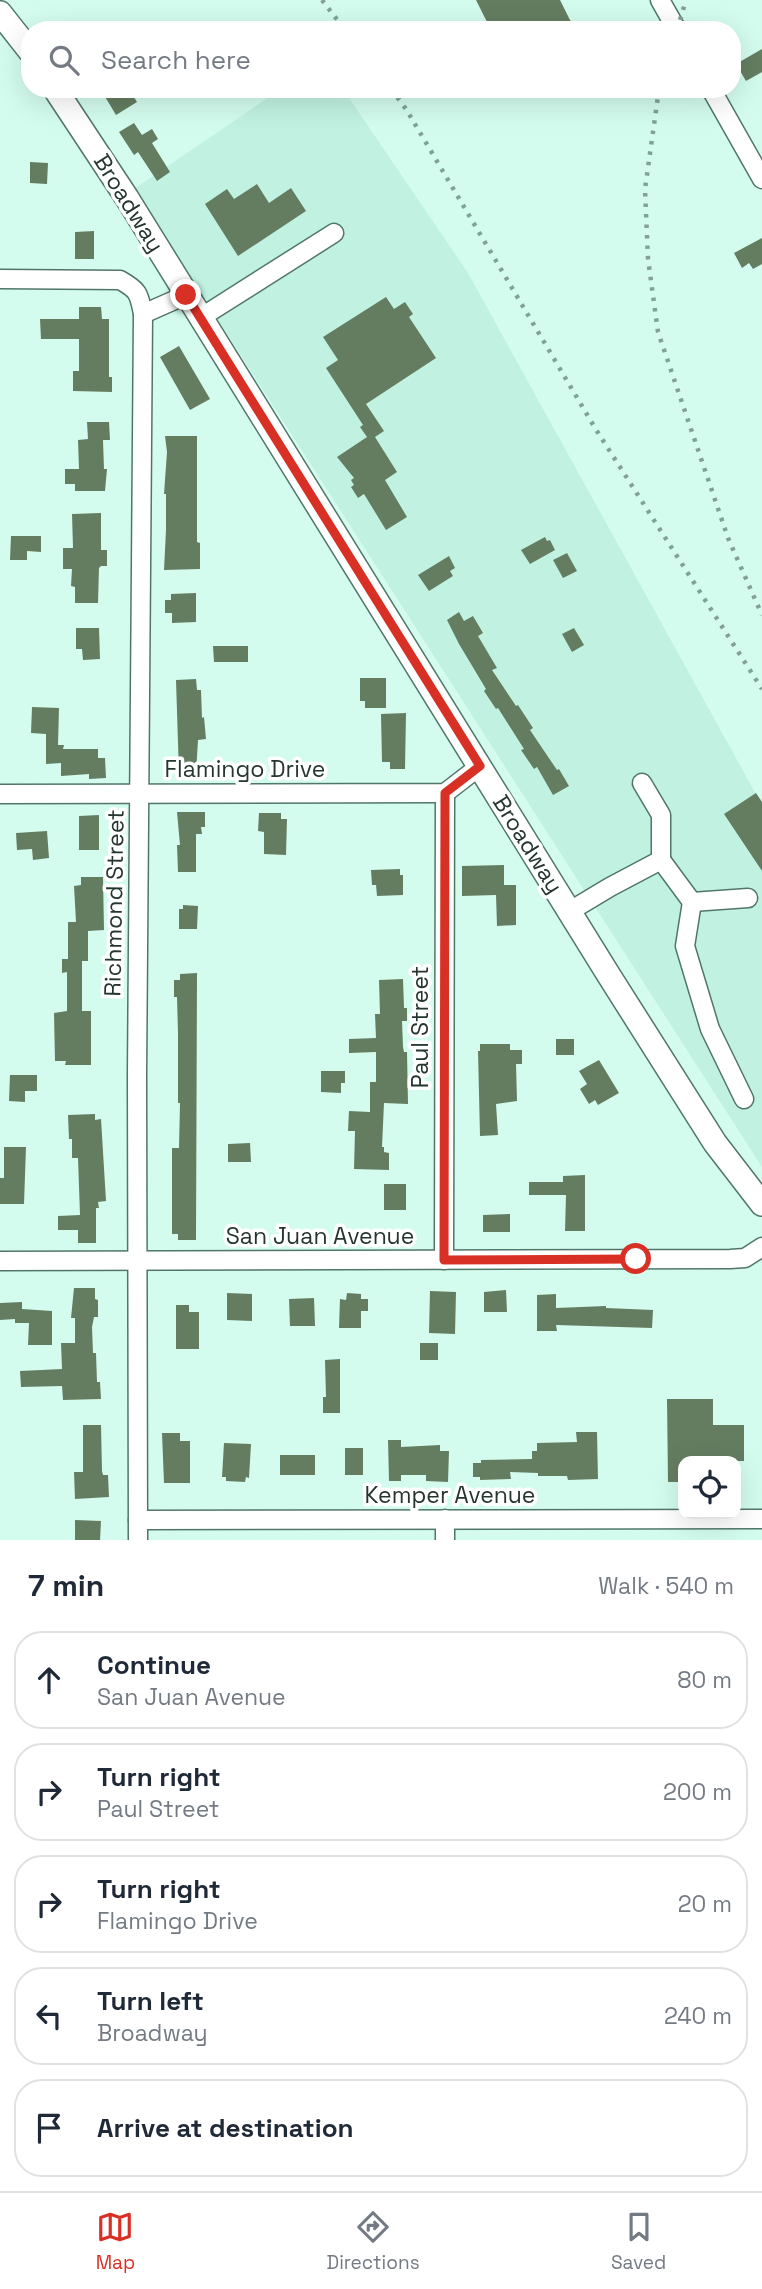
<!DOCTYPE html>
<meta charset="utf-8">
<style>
body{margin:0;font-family:"Space Grotesk",sans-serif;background:#f6f6f7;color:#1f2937}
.controls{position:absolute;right:21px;bottom:21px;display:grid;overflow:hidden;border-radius:14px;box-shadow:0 7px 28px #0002}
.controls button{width:63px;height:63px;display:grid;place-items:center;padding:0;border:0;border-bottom:2px solid #e0e1e3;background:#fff;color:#1f2937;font:35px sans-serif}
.stop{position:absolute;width:21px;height:21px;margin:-16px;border:5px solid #d93025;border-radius:50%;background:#fff}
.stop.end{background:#d93025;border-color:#fff;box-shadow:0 2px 7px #0008}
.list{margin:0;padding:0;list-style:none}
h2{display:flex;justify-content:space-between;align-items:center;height:91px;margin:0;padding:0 28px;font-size:30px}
h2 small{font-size:23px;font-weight:400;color:#747a83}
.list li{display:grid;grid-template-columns:46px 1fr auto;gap:21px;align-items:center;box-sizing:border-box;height:98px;margin:0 14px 14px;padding:0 14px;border:2px solid #e0e1e3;border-radius:28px}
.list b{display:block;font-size:26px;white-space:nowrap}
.list p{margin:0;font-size:23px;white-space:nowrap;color:#747a83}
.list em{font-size:23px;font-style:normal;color:#747a83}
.icon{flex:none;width:38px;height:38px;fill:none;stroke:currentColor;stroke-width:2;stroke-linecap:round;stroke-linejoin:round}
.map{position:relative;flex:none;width:762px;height:1540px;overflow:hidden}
.search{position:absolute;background:#fff;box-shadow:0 7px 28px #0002;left:21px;right:21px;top:21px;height:77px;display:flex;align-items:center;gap:18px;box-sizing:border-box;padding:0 24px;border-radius:28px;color:#747a83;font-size:26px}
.sheet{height:651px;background:#fff}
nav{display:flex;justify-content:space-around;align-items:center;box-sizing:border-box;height:98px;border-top:2px solid #e0e1e3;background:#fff;font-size:19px;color:#747a83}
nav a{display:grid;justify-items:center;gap:4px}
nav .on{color:#d93025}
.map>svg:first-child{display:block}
.built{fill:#c1f2e1}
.building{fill:#647d61}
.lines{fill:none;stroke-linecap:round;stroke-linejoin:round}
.minor-casing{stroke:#517669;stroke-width:21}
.major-casing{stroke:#517669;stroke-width:26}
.minor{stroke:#fff;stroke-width:18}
.major{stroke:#fff;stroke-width:23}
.rail{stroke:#82a096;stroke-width:4.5;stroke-dasharray:3.5 7;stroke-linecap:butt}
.route{stroke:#d93025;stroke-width:9}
.labels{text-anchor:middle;stroke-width:7;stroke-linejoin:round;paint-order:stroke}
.street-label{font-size:23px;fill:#253530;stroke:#fff}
</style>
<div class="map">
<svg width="762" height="1540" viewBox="0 0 762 1540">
<rect width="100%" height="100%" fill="#d3fcee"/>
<polygon class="built" points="281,89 343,89 468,273 762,805 762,1167 134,189"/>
<g class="building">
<polygon points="476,0 560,0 571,22 556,30 491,30"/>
<polygon points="762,49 762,72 746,81 736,64"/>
<polygon points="113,89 129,89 137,102 116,115 104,95"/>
<polygon points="134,123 142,135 152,129 158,139 152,143 170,172 157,181 138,152 134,155 119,132"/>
<polygon points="30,162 48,163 47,184 30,183"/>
<polygon points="257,184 269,203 291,188 306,211 238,256 205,204 227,189 234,199"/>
<polygon points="94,231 94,259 75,259 75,232"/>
<polygon points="762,238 762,264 753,269 749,263 742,268 734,253"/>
<polygon points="386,297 394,309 405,302 413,314 409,317 436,358 366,404 384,431 375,437 397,472 385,480 407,517 386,530 364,494 358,498 351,487 354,485 351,480 354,478 337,457 367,437 360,427 363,425 326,368 338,360 323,337"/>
<polygon points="79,307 101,307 102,319 109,319 109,377 112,377 112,392 73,391 73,371 79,371 79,339 41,339 40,319 79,319"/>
<polygon points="179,346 210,399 190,410 160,357"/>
<polygon points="87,422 109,422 110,440 103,440 104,469 107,469 105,491 75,491 75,484 65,484 65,469 79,469 78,440 88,439"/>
<polygon points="165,436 197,436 197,542 200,543 200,569 164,570 166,530 166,494 164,494 167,452"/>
<polygon points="101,513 101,550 107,550 107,566 101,566 99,568 98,603 75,603 75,587 71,586 72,569 63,569 63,548 73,548 72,514"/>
<polygon points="11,536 41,536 41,552 27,551 27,560 10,560"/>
<polygon points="545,537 547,541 550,540 555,550 530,564 521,550"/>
<polygon points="567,553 577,571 563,578 553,560"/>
<polygon points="449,556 455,568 450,571 453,576 429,591 418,575"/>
<polygon points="196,593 196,622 172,623 172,613 165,613 165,600 171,600 171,594"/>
<polygon points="459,612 464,621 473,616 483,633 478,636 497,668 492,670 516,706 518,705 533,728 530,730 557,770 559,769 569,786 553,795 537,767 534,769 521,750 524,749 498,708 496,709 484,691 486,689 459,644 447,620"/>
<polygon points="76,628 99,628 100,659 83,660 82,649 76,649"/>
<polygon points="574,628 584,645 572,652 562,634"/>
<polygon points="213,646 248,646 248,662 214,662"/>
<polygon points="360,678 386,678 386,708 365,708 365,701 360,701"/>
<polygon points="196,679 197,690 201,690 202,718 204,717 206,739 198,740 196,774 179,774 176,680"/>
<polygon points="32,707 59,708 58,745 64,745 63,749 98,749 98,758 105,758 106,778 89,779 89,774 61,776 61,763 46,764 46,734 31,733"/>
<polygon points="406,713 405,769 390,769 390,762 382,762 381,714"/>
<polygon points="756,793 762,802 762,871 724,814"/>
<polygon points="177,812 205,812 205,827 201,827 202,834 196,834 196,872 178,872 177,845 180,845"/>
<polygon points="259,813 281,813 281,819 287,819 286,855 264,854 264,832 258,831"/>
<polygon points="99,815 99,850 79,850 79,816"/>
<polygon points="47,831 49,858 33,860 32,849 17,850 16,833"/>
<polygon points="504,865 504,885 516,885 516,925 497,926 496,895 462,896 462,866"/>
<polygon points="400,869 400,875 403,875 403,895 377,896 376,885 372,885 371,870"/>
<polygon points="81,877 103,877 104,930 88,931 88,961 82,961 82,1011 91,1011 91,1065 65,1065 66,1061 55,1061 54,1013 67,1011 67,972 62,973 62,959 68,959 68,922 76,922 74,886 81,885"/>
<polygon points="183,905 198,906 197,929 179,929 179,909 183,909"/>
<polygon points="197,973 196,1240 178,1240 178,1234 172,1234 172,1148 179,1148 180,1103 178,1103 178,1033 177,997 174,997 174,980 180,980 180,974"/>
<polygon points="403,979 404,1008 407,1008 407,1021 402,1021 403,1047 404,1052 407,1052 408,1104 384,1103 382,1147 384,1147 384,1152 389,1153 389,1170 354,1169 355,1131 348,1131 349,1111 370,1112 370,1082 376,1082 376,1052 349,1053 349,1039 376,1038 375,1014 380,1014 379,980"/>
<rect x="556" y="1039" width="18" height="16"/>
<polygon points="480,1044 510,1044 510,1050 522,1050 522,1064 516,1064 517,1101 496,1104 498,1135 480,1136 478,1051 480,1051"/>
<polygon points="599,1060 619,1093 598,1105 595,1100 589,1104 580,1089 587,1084 579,1071"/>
<polygon points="321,1071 345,1071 345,1083 341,1083 341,1093 321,1092"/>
<polygon points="10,1075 37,1075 37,1091 25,1091 25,1102 9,1101"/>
<polygon points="95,1114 95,1120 101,1119 106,1201 98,1202 99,1208 96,1208 96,1243 78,1243 78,1230 58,1230 58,1216 80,1215 78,1158 72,1158 72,1139 69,1139 68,1115"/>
<polygon points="250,1143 251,1162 228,1162 228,1144"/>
<polygon points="4,1147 26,1147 24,1204 0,1204 0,1178 4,1178"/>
<polygon points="585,1175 585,1231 565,1231 566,1195 529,1195 529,1182 563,1182 563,1176"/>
<rect x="384" y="1184" width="22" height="26"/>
<polygon points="510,1214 510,1232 483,1232 483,1215"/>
<polygon points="74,1288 95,1288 95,1299 98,1300 98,1317 94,1317 92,1327 93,1353 96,1353 97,1382 100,1382 101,1399 63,1400 62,1386 21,1387 20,1371 62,1369 61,1343 75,1343 75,1318 71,1318"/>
<polygon points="506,1290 507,1312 484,1312 484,1292"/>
<polygon points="430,1291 456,1292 455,1334 429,1333"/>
<polygon points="227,1293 252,1294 252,1321 227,1320"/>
<polygon points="347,1293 361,1294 361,1299 368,1299 368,1311 361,1311 361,1328 339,1328 340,1299 346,1300"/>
<polygon points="556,1294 556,1308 606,1306 606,1308 653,1310 652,1328 556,1325 557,1331 537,1331 537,1295"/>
<polygon points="314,1298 315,1326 290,1326 289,1299"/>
<polygon points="22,1302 22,1309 52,1311 52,1345 28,1345 29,1323 15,1323 15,1319 0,1320 0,1303"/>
<polygon points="176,1305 189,1305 189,1312 199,1312 199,1349 176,1349"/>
<rect x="420" y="1343" width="18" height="17"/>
<polygon points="340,1359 340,1413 323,1413 323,1397 326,1397 325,1360"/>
<polygon points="667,1399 713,1399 713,1425 744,1425 744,1461 683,1461 683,1482 668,1482"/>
<polygon points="83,1425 101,1425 102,1471 103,1475 108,1475 109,1497 75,1499 74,1472 83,1472"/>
<polygon points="576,1432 597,1432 598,1479 568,1480 567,1476 538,1476 538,1473 510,1472 511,1479 480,1480 480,1477 473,1477 473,1463 481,1463 481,1460 532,1459 532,1451 537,1451 537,1443 577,1442"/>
<polygon points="162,1433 180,1433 180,1441 190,1441 190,1483 164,1483"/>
<polygon points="388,1440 401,1440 401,1447 440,1445 440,1451 449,1451 448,1482 426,1481 426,1475 401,1475 401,1481 389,1481"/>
<polygon points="224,1443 251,1444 249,1478 246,1477 245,1482 226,1481 226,1477 222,1477"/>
<rect x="345" y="1448" width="18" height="27"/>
<rect x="280" y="1455" width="35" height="20"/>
<polygon points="75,1520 101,1521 100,1540 75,1540"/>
</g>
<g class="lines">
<defs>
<g id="minor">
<polyline points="660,0 677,30"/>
<polyline points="711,89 762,179"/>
<path d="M0,279L120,280C138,290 139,293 143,314L137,1075L138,1540"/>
<polyline points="143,314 186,295"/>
<polyline points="200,318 334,233"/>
<polyline points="642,783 661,815 661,860"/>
<polyline points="0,794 445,793 480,766"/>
<polyline points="692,902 685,946 710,1029 744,1099"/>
<polyline points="570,911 610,887 661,860 692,902 748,898"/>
<polyline points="444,1260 445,793"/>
<polyline points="0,1261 730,1259 745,1258 762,1247"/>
<polyline points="138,1520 762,1519"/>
<polyline points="445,1540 445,1519"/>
</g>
<g id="major">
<polyline points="0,13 30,51"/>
<polyline points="55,89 127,198 608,974 715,1143 762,1204"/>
</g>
</defs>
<use href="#minor" class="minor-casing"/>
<use href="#major" class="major-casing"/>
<use href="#minor" class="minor"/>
<use href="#major" class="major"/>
<g class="rail">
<polyline points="322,0 345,30"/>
<polyline points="677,30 686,0"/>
<polyline points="391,89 406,109 595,428 762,689"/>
<polyline points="659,89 645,189 648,259 658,332 728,538 762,615"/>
</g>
</g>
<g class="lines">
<polyline class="route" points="186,295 480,766 445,793 444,1260 636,1259"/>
</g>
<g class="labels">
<g class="street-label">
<text transform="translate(129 203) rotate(58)" y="8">Broadway</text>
<text x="245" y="777">Flamingo Drive</text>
<text transform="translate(528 844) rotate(58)" y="8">Broadway</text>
<text transform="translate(114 903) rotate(-89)" y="8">Richmond Street</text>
<text transform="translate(420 1027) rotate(-90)" y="8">Paul Street</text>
<text x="320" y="1244">San Juan Avenue</text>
<text x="450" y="1503">Kemper Avenue</text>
</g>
</g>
</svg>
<div class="controls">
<button><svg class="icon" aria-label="locate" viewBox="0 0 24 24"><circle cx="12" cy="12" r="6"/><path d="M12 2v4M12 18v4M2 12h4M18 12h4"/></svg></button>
</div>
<div class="stop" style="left:636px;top:1259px"></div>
<div class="stop end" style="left:186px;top:295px"></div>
<div class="search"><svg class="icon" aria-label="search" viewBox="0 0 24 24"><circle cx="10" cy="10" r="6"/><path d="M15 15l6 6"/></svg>Search here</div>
</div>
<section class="sheet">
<h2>7 min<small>Walk · 540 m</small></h2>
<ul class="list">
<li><svg class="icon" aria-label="ahead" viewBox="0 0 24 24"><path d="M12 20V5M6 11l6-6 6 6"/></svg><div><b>Continue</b><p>San Juan Avenue</p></div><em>80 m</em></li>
<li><svg class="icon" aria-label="right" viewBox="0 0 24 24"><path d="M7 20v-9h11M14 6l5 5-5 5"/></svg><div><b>Turn right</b><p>Paul Street</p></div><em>200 m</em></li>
<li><svg class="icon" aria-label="right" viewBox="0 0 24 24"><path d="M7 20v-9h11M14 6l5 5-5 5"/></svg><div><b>Turn right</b><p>Flamingo Drive</p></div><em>20 m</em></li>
<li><svg class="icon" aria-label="left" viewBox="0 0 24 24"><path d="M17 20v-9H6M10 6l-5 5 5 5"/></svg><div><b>Turn left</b><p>Broadway</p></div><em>240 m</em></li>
<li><svg class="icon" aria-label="arrive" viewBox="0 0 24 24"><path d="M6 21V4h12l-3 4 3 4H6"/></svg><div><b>Arrive at destination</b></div></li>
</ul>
</section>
<nav>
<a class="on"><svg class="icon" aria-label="map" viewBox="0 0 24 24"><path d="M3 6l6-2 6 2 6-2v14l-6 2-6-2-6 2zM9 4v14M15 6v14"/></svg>Map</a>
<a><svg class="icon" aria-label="directions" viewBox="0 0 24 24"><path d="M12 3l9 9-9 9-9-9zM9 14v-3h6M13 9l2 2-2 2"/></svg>Directions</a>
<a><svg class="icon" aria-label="saved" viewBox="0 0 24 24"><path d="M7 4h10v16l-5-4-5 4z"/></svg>Saved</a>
</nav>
